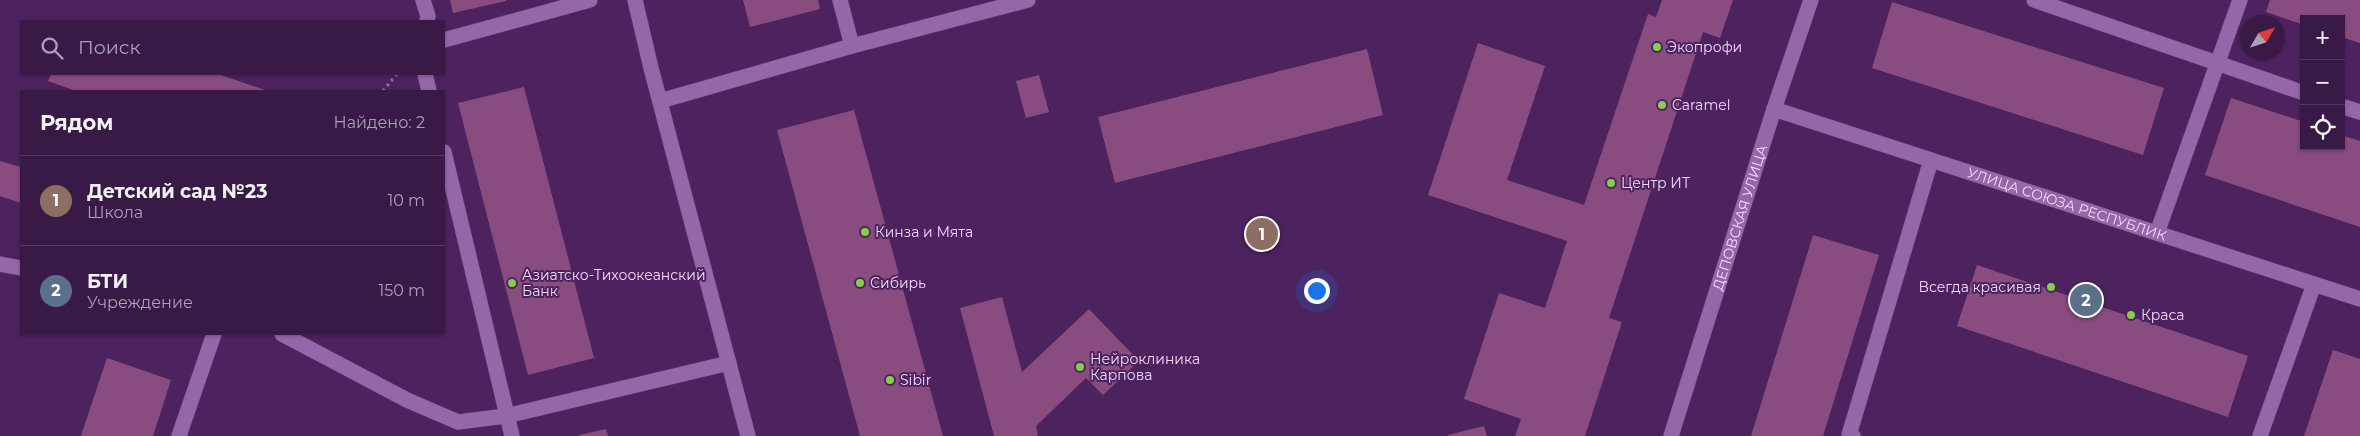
<!DOCTYPE html>
<html lang="ru">
<meta charset="utf-8">
<style>
body{margin:0;font-family:Montserrat,sans-serif;background:#40234e;color:#f1f3f6}
.controls{position:absolute;right:15px;top:15px;display:grid;overflow:hidden;border-radius:0px;box-shadow:0 1px 4px #0004}
.controls button{width:45px;height:45px;display:grid;place-items:center;padding:0;border:0;border-bottom:1px solid #533860;background:#391a47;color:#f1f3f6;font:25px sans-serif}
.compass{position:absolute;left:2240px;top:15px;width:45px;height:45px;border-radius:50%;background:#391a47;box-shadow:0 1px 4px #0004;rotate:51deg}
.you{position:absolute;left:1316px;top:290px;width:18px;height:18px;margin:-12px;border:4px solid #fff;border-radius:50%;background:#1a73e8;box-shadow:0 0 0 8px #1a73e833}
.badge{display:grid;place-items:center;width:32px;height:32px;border-radius:50%;background:#86cf4b;color:#fff;font-size:16px;font-weight:700}
.pin{position:absolute;translate:-50% -50%;border:2px solid #fff;box-shadow:0 1px 5px #0006}
.list{margin:0;padding:0;list-style:none}
h2{display:flex;justify-content:space-between;align-items:center;height:65px;margin:0;padding:0 20px;font-size:21px}
h2 small{font-size:16px;font-weight:400;color:#aba1b4}
.list li{display:grid;grid-template-columns:32px 1fr auto;gap:15px;align-items:center;box-sizing:border-box;height:90px;padding:0 20px;border-top:1px solid #533860}
.list b{display:block;font-size:19px;white-space:nowrap}
.list p{margin:0;font-size:16px;white-space:nowrap;color:#aba1b4}
.list em{font-size:16px;font-style:normal;color:#aba1b4}
.icon{flex:none;width:28px;height:28px;fill:none;stroke:currentColor;stroke-width:2;stroke-linecap:round;stroke-linejoin:round}
.map{position:relative;flex:none;width:2360px;height:436px;overflow:hidden}
.search{position:absolute;background:#391a47;box-shadow:0 1px 4px #0004;left:20px;top:20px;width:425px;height:55px;display:flex;align-items:center;gap:12px;box-sizing:border-box;padding:0 18px;border-radius:0px;color:#aba1b4;font-size:19px}
.panel{position:absolute;background:#391a47;box-shadow:0 1px 4px #0004;left:20px;top:90px;width:425px;height:245px;border-radius:0px}
.map>svg:first-child{display:block}
.building{fill:#894c7f}
.lines{fill:none;stroke-linecap:round;stroke-linejoin:round}
.minor-casing{stroke:#674176;stroke-width:16}
.path{stroke:#9170a1;stroke-width:3;stroke-dasharray:2.5 4;stroke-linecap:butt}
.minor{stroke:#9367a8;stroke-width:15}
.poi-dot{fill:#86cf4b;stroke:#4c235f;stroke-width:2}
.labels{text-anchor:middle;stroke-width:4;stroke-linejoin:round;paint-order:stroke}
.poi-label{font-size:14px;fill:#f1dafd;stroke:#4c235f;text-anchor:start}
.street-label{font-size:14px;fill:#f1dafd;stroke:#4c235f}
</style>
<div class="map">
<svg width="2360" height="436" viewBox="0 0 2360 436">
<rect width="100%" height="100%" fill="#4c235f"/>
<g class="building">
<polygon points="450,0 506,0 506,1 453,13"/>
<polygon points="743,0 818,0 820,9 750,27"/>
<polygon points="1662,0 1733,0 1720,38 1703,32 1609,318 1622,322 1585,436 1515,436 1521,419 1464,399 1499,293 1545,308 1567,241 1428,195 1478,43 1545,66 1507,180 1584,205 1648,14 1656,17"/>
<polygon points="2270,0 2360,0 2360,43 2341,37 2341,19 2304,19 2304,25 2266,12"/>
<polygon points="1892,2 2164,88 2143,155 1872,68"/>
<polygon points="1367,49 1383,115 1115,183 1098,117"/>
<polygon points="51,74 218,74 268,91 76,91 48,81"/>
<polygon points="1039,75 1049,112 1026,118 1016,81"/>
<polygon points="524,87 594,358 528,375 458,103"/>
<polygon points="2231,98 2304,122 2304,146 2341,146 2341,135 2360,141 2360,227 2205,175"/>
<polygon points="854,110 943,436 860,436 777,130"/>
<polygon points="0,161 21,167 21,203 0,196"/>
<polygon points="1813,235 1879,255 1823,436 1751,436"/>
<polygon points="1977,265 2248,356 2228,417 1957,326"/>
<polygon points="1002,297 1022,372 1089,309 1139,361 1103,395 1086,378 1036,426 1038,436 994,436 960,308"/>
<polygon points="2333,350 2360,359 2360,436 2304,436"/>
<polygon points="107,358 171,380 153,436 81,436"/>
<polygon points="1484,426 1487,436 1448,436 1448,435"/>
<polygon points="606,429 608,436 580,436 579,435"/>
</g>
<g class="lines">
<defs>
<g id="minor">
<polyline points="423,0 428,16 427,21"/>
<polyline points="635,0 651,68 748,436"/>
<polyline points="840,0 852,46"/>
<polyline points="2034,0 2304,93"/>
<polyline points="444,40 590,0"/>
<polyline points="425,74 429,91"/>
<polyline points="660,101 852,46 1028,0"/>
<polyline points="2341,106 2360,112"/>
<path id="s1" d="M1774,109L2360,299"/>
<polyline points="444,152 512,436"/>
<polyline points="2157,233 2240,0"/>
<polyline points="0,264 21,268"/>
<polyline points="282,334 407,400 458,422 506,416 729,363"/>
<polyline points="179,436 214,334"/>
<path id="s2" d="M1671,436L1774,109L1811,0"/>
<polyline points="1853,436 1849,435 1931,160"/>
<polyline points="2260,436 2314,284"/>
</g>
</defs>
<use href="#minor" class="minor-casing"/>
<polyline class="path" points="383,91 397,74"/>
<use href="#minor" class="minor"/>
</g>
<g class="poi-dot">
<circle cx="1657" cy="47" r="5"/>
<circle cx="1662" cy="105" r="5"/>
<circle cx="1611" cy="183" r="5"/>
<circle cx="865" cy="232" r="5"/>
<circle cx="512" cy="283" r="5"/>
<circle cx="860" cy="283" r="5"/>
<circle cx="2051" cy="287" r="5"/>
<circle cx="2131" cy="315" r="5"/>
<circle cx="1080" cy="367" r="5"/>
<circle cx="890" cy="380" r="5"/>
</g>
<g class="labels">
<g class="poi-label">
<text x="1667" y="52">Экопрофи</text>
<text x="1672" y="110">Caramel</text>
<text x="1621" y="188">Центр ИТ</text>
<text x="875" y="237">Кинза и Мята</text>
<text x="522" y="280">Азиатско-Тихоокеанский<tspan x="522" dy="16">Банк</tspan></text>
<text x="870" y="288">Сибирь</text>
<text x="2041" y="292" text-anchor="end">Всегда красивая</text>
<text x="2141" y="320">Краса</text>
<text x="1090" y="364">Нейроклиника<tspan x="1090" dy="16">Карпова</tspan></text>
<text x="900" y="385">Sibir</text>
</g>
<g class="street-label">
<text dy="5" stroke="none"><textPath href="#s1" startOffset="308">УЛИЦА СОЮЗА РЕСПУБЛИК</textPath></text>
<text dy="5" stroke="none"><textPath href="#s2" startOffset="229">ДЕПОВСКАЯ УЛИЦА</textPath></text>
</g>
</g>
</svg>
<div class="controls">
<button>+</button>
<button>−</button>
<button><svg class="icon" aria-label="locate" viewBox="0 0 24 24"><circle cx="12" cy="12" r="6"/><path d="M12 2v4M12 18v4M2 12h4M18 12h4"/></svg></button>
</div>
<svg class="compass" viewBox="-18 -18 36 36"><path d="M0-13l5 13h-10z" fill="#e53935"/><path d="M0 13l5-13h-10z" fill="#aba1b4"/></svg>
<div class="you"></div>
<div class="pin badge" style="left:1262px;top:234px;background:#8d6e63">1</div>
<div class="pin badge" style="left:2086px;top:300px;background:#5c6f8a">2</div>
<div class="search"><svg class="icon" aria-label="search" viewBox="0 0 24 24"><circle cx="10" cy="10" r="6"/><path d="M15 15l6 6"/></svg>Поиск</div>
<section class="panel">
<h2>Рядом<small>Найдено: 2</small></h2>
<ul class="list">
<li><span class="badge" style="background:#8d6e63">1</span><div><b>Детский сад №23</b><p>Школа</p></div><em>10 m</em></li>
<li><span class="badge" style="background:#5c6f8a">2</span><div><b>БТИ</b><p>Учреждение</p></div><em>150 m</em></li>
</ul>
</section>
</div>
